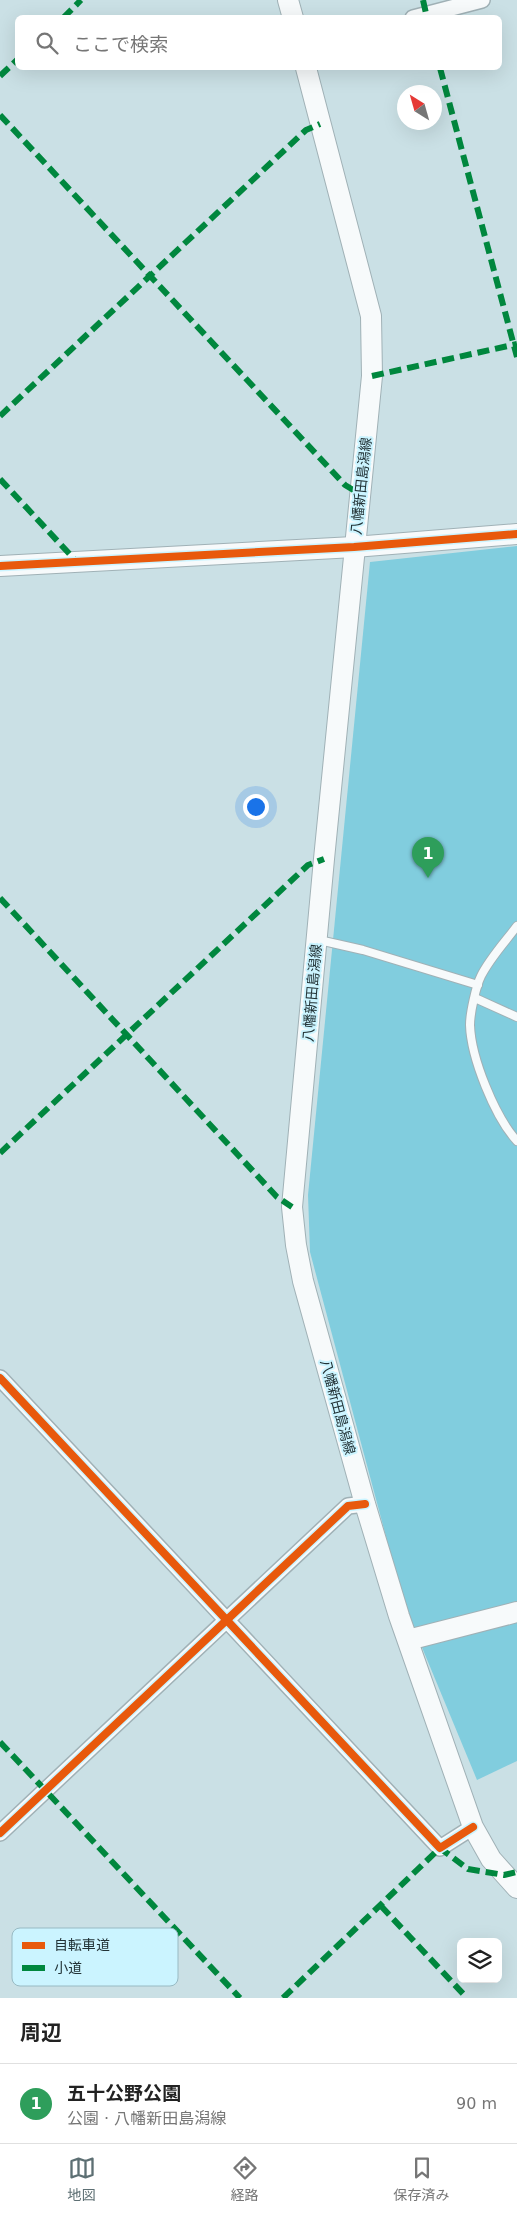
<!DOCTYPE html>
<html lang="ja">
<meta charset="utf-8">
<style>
body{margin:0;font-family:"DejaVu Sans","Noto Sans JP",sans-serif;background:#f6f6f6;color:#222}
.controls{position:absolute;right:15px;bottom:15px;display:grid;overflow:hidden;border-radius:8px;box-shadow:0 5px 20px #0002}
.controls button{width:45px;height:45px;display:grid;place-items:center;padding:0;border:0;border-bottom:1px solid #e0e0e0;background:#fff;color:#222;font:25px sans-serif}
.compass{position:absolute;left:397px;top:85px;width:45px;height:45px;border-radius:50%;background:#fff;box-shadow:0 5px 20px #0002;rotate:323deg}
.you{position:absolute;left:255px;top:806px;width:18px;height:18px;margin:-12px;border:4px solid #fff;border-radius:50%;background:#1a73e8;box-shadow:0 0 0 8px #1a73e833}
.badge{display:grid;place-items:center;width:32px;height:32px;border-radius:50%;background:#5d6f73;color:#fff;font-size:16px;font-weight:700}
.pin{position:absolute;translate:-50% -41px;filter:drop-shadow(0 1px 2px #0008)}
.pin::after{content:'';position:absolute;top:26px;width:18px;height:15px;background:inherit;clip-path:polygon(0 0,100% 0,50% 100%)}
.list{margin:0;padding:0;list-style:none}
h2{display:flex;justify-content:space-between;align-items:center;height:65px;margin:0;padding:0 20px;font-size:21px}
h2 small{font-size:16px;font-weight:400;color:#767676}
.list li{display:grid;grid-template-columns:32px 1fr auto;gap:15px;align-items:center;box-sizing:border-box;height:80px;padding:0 20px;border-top:1px solid #e0e0e0}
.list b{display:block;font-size:19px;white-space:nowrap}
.list p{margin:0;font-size:16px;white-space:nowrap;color:#767676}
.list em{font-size:16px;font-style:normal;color:#767676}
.icon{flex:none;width:28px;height:28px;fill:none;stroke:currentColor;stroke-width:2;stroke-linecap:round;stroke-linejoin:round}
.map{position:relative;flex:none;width:517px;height:1998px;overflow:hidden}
.search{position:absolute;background:#fff;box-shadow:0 5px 20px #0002;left:15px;right:15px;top:15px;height:55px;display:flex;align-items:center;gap:12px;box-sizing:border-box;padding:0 18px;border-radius:8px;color:#767676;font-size:19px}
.sheet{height:145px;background:#fff}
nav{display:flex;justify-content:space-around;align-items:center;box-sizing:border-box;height:70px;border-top:1px solid #e0e0e0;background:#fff;font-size:14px;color:#767676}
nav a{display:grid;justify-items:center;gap:2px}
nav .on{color:#5d6f73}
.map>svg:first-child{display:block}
.green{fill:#81cdde}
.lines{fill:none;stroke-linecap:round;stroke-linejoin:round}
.lane-casing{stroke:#a0b1b6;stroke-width:10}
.street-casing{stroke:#a0b1b6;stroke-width:18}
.secondary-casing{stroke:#a0b1b6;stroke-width:22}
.lane{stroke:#f7fafb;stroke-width:8}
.street{stroke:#f7fafb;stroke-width:15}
.secondary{stroke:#f7fafb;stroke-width:20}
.quiet{stroke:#00873e;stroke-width:6;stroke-dasharray:12 6;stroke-linecap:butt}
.cycleway-casing{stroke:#cbf4ff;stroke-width:11}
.cycleway{stroke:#e8590c;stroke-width:8}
.labels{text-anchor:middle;stroke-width:4;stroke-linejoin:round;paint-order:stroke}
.street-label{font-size:14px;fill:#223236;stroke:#cbf4ff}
.key{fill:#cbf4ff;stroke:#98bac3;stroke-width:1}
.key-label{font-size:14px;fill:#223236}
</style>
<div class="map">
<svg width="517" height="1998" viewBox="0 0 517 1998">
<rect width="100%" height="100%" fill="#cae0e5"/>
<polygon class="green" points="517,546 517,1761 477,1780 404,1604 310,1252 308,1195 370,562"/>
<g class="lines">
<defs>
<g id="lane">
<path d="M517,926C505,942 490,958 481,976C476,986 470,1013 470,1025C471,1058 495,1117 517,1141"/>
<polyline points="319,940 363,950 478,985"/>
<polyline points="475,998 517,1017"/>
</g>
<g id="street">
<polyline points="413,18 482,0"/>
<polyline points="0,1378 440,1848 473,1827"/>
<polyline points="0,1833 348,1506 365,1504"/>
</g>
<g id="secondary">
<polyline points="288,0 293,18"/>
<polyline points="306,68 371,316 372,376 324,859 292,1207 296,1245 303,1281 365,1504 399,1616 473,1827 491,1859 517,1888"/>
<polyline points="0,566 354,547 517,534"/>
<polyline points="408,1640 517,1612"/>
</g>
</defs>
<use href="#lane" class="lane-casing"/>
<use href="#street" class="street-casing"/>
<use href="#secondary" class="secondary-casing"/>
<use href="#lane" class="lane"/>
<use href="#street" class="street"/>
<use href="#secondary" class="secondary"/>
<g class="quiet">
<polyline points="423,0 427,18"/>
<polyline points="63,18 81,0"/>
<polyline points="440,68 517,357"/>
<polyline points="0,76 18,59"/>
<polyline points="0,115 345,485 360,494"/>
<polyline points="372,376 517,344"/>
<polyline points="0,416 306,130 320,124"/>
<polyline points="0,479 76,561"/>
<polyline points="0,898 277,1197 292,1207"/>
<polyline points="0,1153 308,865 324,859"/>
<polyline points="0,1742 240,1998"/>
<polyline points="381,1906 467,1998"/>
<polyline points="283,1998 440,1848 468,1869 504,1875 517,1872"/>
</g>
<defs>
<g id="cycleway">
<polyline points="0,566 354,547 517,534"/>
<polyline points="0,1378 440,1848 473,1827"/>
<polyline points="0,1833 348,1506 365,1504"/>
</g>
</defs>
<use href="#cycleway" class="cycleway-casing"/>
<use href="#cycleway" class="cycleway"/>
</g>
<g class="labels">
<g class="street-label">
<text transform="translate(361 486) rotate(-84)" y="5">八幡新田島潟線</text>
<text transform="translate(312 993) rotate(-85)" y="5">八幡新田島潟線</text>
<text transform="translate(338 1407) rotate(75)" y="5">八幡新田島潟線</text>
</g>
</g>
<rect x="12" y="1928" width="166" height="58" rx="8" class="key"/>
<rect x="22" y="1942" width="23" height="7" fill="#e8590c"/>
<rect x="22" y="1965" width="23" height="6" fill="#00873e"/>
<g class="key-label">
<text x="54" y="1950">自転車道</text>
<text x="54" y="1973">小道</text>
</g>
</svg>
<div class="controls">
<button><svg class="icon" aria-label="layers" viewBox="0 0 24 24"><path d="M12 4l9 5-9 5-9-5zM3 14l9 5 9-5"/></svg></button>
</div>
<svg class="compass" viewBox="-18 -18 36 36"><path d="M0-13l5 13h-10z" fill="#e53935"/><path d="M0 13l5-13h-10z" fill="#767676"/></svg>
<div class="you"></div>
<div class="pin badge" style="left:428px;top:878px;background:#2e9e5b">1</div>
<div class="search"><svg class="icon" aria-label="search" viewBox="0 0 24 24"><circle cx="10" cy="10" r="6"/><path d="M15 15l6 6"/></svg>ここで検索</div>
</div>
<section class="sheet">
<h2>周辺<small></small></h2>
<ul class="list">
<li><span class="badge" style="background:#2e9e5b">1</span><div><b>五十公野公園</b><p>公園 · 八幡新田島潟線</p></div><em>90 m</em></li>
</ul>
</section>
<nav>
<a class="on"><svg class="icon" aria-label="map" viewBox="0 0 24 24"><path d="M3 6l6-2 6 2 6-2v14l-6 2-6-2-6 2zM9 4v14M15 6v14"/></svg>地図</a>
<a><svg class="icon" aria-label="directions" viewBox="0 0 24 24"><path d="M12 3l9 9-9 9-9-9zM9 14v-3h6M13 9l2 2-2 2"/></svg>経路</a>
<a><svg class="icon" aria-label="saved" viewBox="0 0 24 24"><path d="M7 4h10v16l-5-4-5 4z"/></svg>保存済み</a>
</nav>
